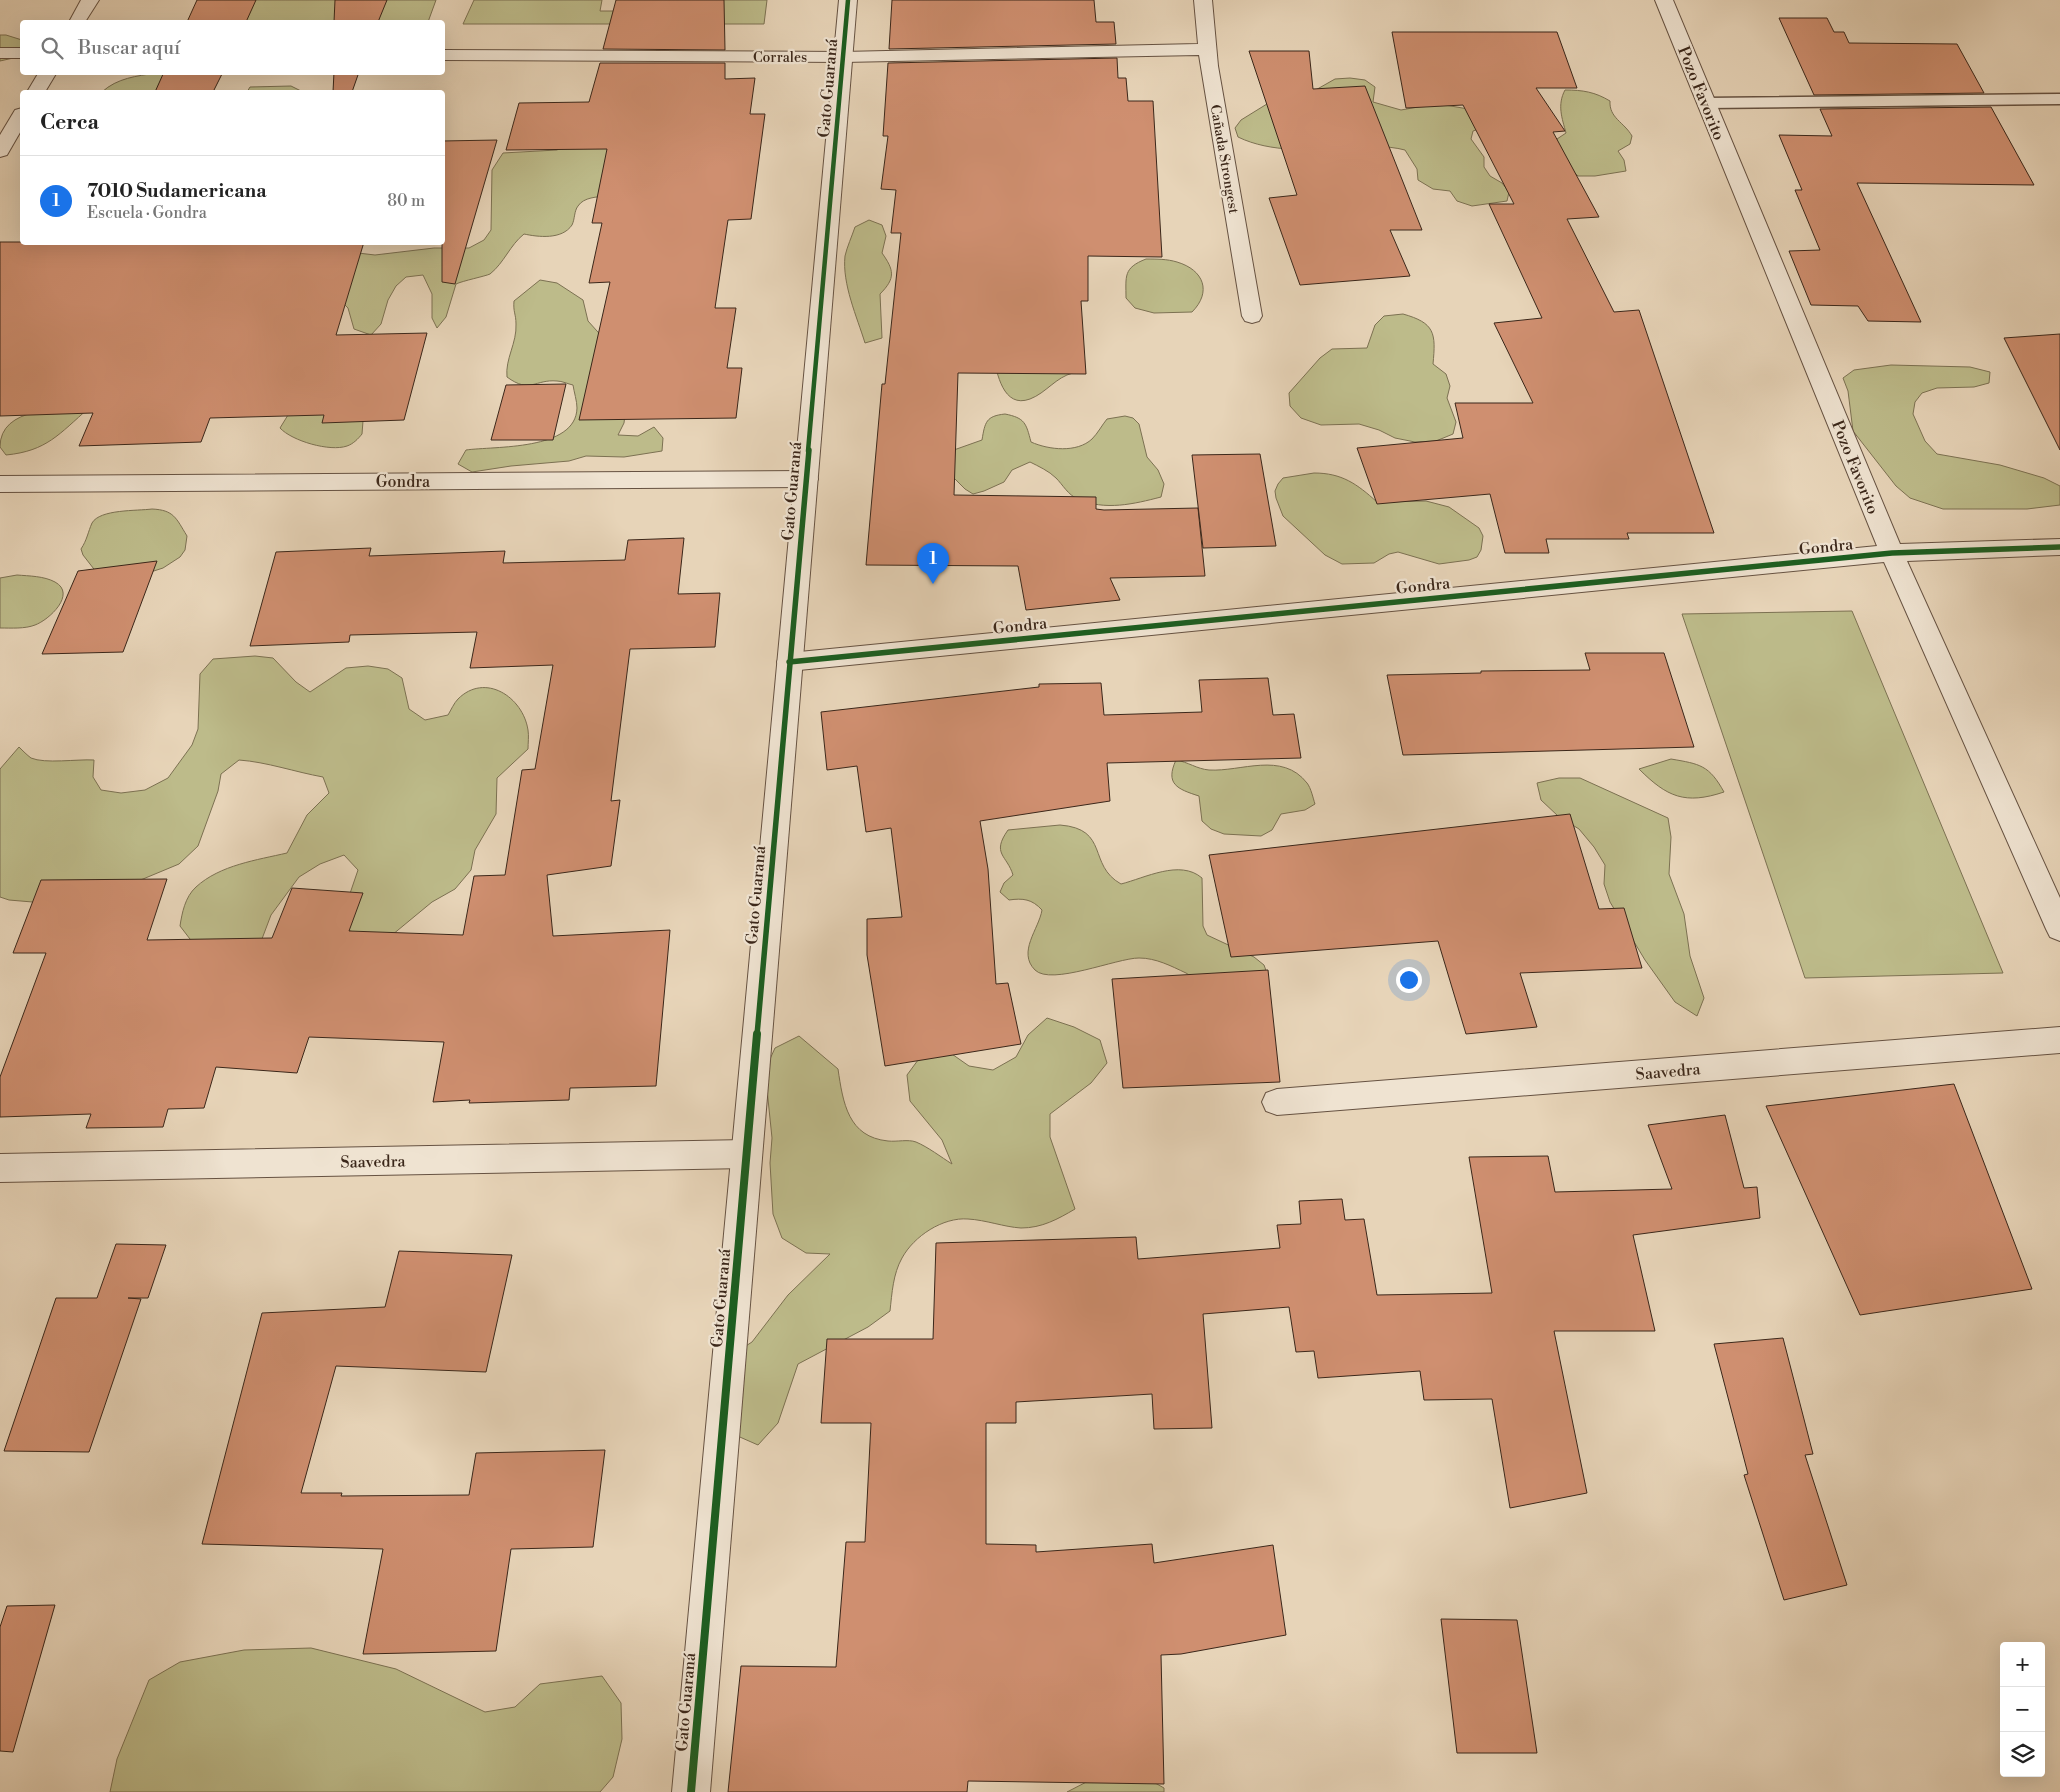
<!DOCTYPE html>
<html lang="es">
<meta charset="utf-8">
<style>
body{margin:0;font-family:"Libre Bodoni",serif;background:#f2f2f2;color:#222}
.controls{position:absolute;right:15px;bottom:15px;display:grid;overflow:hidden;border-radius:5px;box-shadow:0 5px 20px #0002}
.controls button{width:45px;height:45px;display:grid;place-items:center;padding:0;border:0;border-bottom:1px solid #e0e0e0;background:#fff;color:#222;font:25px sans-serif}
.you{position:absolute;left:1408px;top:979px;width:18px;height:18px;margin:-12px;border:4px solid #fff;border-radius:50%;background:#1a73e8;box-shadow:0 0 0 8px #1a73e833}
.badge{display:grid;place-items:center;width:32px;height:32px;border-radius:50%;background:#1a73e8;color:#fff;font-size:16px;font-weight:700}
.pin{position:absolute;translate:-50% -41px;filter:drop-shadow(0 1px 2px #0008)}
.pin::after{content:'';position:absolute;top:26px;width:18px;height:15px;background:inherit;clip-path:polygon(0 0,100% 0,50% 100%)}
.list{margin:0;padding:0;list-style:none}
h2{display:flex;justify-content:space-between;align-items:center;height:65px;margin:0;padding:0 20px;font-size:21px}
h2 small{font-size:16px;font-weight:400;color:#767676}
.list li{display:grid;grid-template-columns:32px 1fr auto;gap:15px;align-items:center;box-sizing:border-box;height:90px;padding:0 20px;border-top:1px solid #e0e0e0}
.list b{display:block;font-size:19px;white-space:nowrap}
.list p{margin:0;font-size:16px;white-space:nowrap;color:#767676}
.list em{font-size:16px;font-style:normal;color:#767676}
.icon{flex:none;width:28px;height:28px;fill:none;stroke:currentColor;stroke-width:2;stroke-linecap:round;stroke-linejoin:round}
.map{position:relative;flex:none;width:2060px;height:1792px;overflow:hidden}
.search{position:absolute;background:#fff;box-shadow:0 5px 20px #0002;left:20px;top:20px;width:425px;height:55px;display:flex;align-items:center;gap:12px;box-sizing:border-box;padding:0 18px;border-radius:5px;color:#767676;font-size:19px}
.panel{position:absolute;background:#fff;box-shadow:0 5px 20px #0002;left:20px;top:90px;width:425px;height:155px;border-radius:5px}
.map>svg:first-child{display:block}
.green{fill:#bdbb8a;stroke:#7c7152}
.building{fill:#cf8f70;stroke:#3b271a}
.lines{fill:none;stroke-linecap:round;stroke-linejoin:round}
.service-casing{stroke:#665242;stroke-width:3}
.minor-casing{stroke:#665242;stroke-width:2}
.tertiary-casing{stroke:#665242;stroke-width:2}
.service{fill:#efe3d1;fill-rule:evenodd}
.minor{fill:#efe3d1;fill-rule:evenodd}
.tertiary{fill:#efe3d1;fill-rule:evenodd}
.cycleway-far2-casing{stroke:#efe3d1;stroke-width:7}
.cycleway-far1-casing{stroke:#efe3d1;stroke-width:9}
.cycleway-casing{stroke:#efe3d1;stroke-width:11}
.cycleway-far2{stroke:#1b5e20;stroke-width:4.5}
.cycleway-far1{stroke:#1b5e20;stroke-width:5.5}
.cycleway{stroke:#1b5e20;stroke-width:8}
.labels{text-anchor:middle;stroke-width:4.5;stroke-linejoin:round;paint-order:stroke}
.far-street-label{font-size:14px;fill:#3b271a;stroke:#efe3d1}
.street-label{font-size:16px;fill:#3b271a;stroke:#efe3d1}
</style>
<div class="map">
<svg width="2060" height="1792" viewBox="0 0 2060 1792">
<rect width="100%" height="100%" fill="#e7d4b8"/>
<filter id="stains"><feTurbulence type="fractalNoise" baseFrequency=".004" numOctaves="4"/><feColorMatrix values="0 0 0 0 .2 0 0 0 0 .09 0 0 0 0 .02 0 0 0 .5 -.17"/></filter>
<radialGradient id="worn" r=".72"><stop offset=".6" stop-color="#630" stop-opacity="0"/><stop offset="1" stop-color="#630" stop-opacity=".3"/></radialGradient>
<g class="green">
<polygon points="256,0 436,0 428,22 193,22 198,13"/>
<polygon points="474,0 602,0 600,11 640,11 643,0 767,0 764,24 463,24"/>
<polygon points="0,35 6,35 22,40 22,56 0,61"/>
<path d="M156,73H221L150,92H102C117,78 137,76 156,73Z"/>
<path d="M1350,78L1365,80L1375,87L1373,102L1401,110L1429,105H1445L1474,110L1487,126L1473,131L1471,139L1484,157V167L1490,176L1502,183L1509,192L1507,201L1472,206L1457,201L1450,191L1433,189L1418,180L1417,169L1405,150C1386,145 1368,147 1348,148C1312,150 1271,153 1238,137L1235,128L1241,120L1275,99L1305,96L1335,79Z"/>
<polygon points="291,86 303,92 247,92 250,87"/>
<path d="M1565,90C1583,90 1595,92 1610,101C1609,118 1624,122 1632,136L1630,144L1618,151L1624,160L1626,171L1595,176H1578C1568,166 1556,154 1557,139L1566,133C1562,118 1557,105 1565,90Z"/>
<path d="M615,129L607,196C597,197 584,197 578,206C574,211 575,219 572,225C562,240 538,237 524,234C510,245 504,263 490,274C486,276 462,281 456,284L446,317L437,328L432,318V294L423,275L406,277L396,286L388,300L381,324L371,335L354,329L348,308L339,299L358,253L375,255L434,248H469L484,240L491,230L492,170L503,153L557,150L570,142Z"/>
<path d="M869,220L882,225L886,236L882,253C894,270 896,278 880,294L882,338L865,343C857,317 842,284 845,256C847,247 852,236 855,227Z"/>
<path d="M1146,259C1157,259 1167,259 1177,262C1204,270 1212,292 1192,312L1154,313L1135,308L1126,298C1126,276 1123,268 1146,259Z"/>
<path d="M540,280L557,283L583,300L588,321L606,341L627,398L624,423L618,435L638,436L654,427L663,438L662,451L624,457L586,456L569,461L511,466L472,472L458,464L466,450C494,446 576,451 577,408C577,401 574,392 573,385C568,384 562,381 557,381C535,379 530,394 507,377C505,359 517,343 516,324C516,314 513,312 514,301Z"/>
<path d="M1403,314C1435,323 1436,333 1433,364L1446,374L1450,386L1447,398L1456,422L1453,434L1436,441L1415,442L1395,438L1379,430L1359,424L1321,425L1301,418L1290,406L1289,393L1320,358L1332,349L1367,348L1375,325L1384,316Z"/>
<path d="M993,355L1073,373C1056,377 1046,393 1030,399C1003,409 997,373 993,355Z"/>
<polygon points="1891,365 1970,367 1990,372 1989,383 1974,387 1937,388 1922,393 1915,402 1913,414 1925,441 1937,454 2000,465 2044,478 2060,486 2060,505 2027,509 1943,509 1910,498 1896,486 1853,431 1848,391 1843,378 1854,370"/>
<path d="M89,408C59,434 47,451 6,455L0,447C0,406 61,409 89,408Z"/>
<path d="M326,411L363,421L362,434C358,439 353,444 347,446C330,452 292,441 280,428L288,415Z"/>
<path d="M1005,414C1025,418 1026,423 1031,442C1049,450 1077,453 1092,439C1098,433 1102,425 1107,419L1125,416L1133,418L1139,424L1147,457L1158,470L1164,484L1161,497C1134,504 1105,511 1078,499C1068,495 1063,485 1056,478C1049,471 1038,466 1030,462L1012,470L1004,482L984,491L973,494L965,489L948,472L951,451L982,440C985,422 986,416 1005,414Z"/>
<path d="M1314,473C1342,473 1357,484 1377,502L1426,501L1449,507L1479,528L1483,536L1481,550L1477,557L1469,560L1439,564L1398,552L1389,554L1374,563L1342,564L1325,555L1283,516L1276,498L1275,491L1278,484L1283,478Z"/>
<path d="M152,509C174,510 176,518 187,536L185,550L180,557L163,568L135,577L97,573L83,555L81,549C87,540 88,532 92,523C100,509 137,511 152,509Z"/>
<path d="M17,575C29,576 44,576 55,582C77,594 49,620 35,625C25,629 11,628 0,628V578Z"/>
<polygon points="1852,611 2003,973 1805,978 1682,614"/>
<path d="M255,656L273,658L296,682L310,692L346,668L368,666L388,669L402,678L409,709L425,720L448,715C451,710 454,703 458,699C485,672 523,697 528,730C529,736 528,743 528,749L497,778L496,814L475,850L471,870L455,889L432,902L392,935L367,938L346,929L344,911L358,870L344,855L320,864L299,877L271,915L240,997L203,956L180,926C182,913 185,897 196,887C220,865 257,860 287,853L307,815L329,793L323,777C295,772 267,762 239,760L221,774L218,791L198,846L179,864L131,884L56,904L9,900L0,897V769L19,747C23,751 27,755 31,758C45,764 77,759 94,760L93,777L101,790L121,793L145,790L168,778L192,745L198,729L200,674L213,659Z"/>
<path d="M1671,759C1700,764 1709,765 1724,792C1685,805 1667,797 1639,769Z"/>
<path d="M1176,760C1188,762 1197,769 1209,770C1241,772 1282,751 1307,783C1311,788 1313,798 1315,804L1305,810L1281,814L1272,830L1261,836L1224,834L1211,829L1202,821L1199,796C1177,789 1165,784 1176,760Z"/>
<polygon points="1559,778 1580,778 1668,818 1671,837 1669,874 1684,914 1690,956 1704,998 1697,1016 1675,1002 1645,960 1610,902 1604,884 1605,865 1594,847 1579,829 1558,816 1541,800 1537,783"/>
<path d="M1060,825C1110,829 1087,865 1121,884C1145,878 1180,859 1202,878L1203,926L1207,935L1254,957L1264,965L1268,976C1249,978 1221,983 1203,981C1198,981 1191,976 1186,973C1171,966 1156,958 1139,958C1117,958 1051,986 1035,970C1017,952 1039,929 1042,910C1032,899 1023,898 1009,900L1000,892L1004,883L1013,875C1007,855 991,854 1008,830Z"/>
<path d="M1047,1018L1074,1027L1100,1040L1107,1063L1091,1083L1050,1114V1137L1075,1209C1058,1219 1042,1228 1021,1228C1004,1227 986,1220 968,1219C943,1217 914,1236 902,1258C893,1274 892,1293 890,1311L868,1327L798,1364L778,1423L758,1445L733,1434L727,1358L752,1342L788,1295L830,1254L806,1253L782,1238L773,1214L770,1163L772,1138L765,1070L775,1048L799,1036L838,1069C843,1103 848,1137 888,1141C897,1142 908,1139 916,1142C928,1147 941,1157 952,1164L942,1140L910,1101L907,1075L921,1056L949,1052L969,1066L993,1070L1016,1057L1028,1035Z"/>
<polygon points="311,1648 396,1669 485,1712 515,1707 540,1684 602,1676 621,1703 622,1739 613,1777 600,1792 110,1792 117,1759 149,1680 180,1662 244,1650"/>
<polygon points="1134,1771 1164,1788 1164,1792 1067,1792 1100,1775"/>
</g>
<g class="building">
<polygon points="197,0 256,0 246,22 187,22"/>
<polygon points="335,0 387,0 378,22 334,22"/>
<polygon points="616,0 724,0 725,50 603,49"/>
<polygon points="892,0 1094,0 1096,22 1114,22 1116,44 889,49"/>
<polygon points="1779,18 1827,18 1834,32 1844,32 1849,43 1957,44 1984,93 1814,95"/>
<polygon points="1392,32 1557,32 1577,88 1536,88 1565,131 1553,132 1599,217 1567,219 1614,312 1639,310 1714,533 1627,533 1629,539 1546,539 1549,553 1505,553 1490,494 1377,504 1357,448 1463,438 1455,403 1533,403 1494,323 1542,318 1489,204 1514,204 1463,105 1406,108"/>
<polygon points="1249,51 1309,51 1313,89 1365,86 1422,230 1390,230 1410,276 1300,285 1269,198 1297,195"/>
<polygon points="1117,58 1118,78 1126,78 1128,101 1153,101 1162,257 1088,256 1088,301 1081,301 1086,374 958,373 954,495 1096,497 1096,509 1104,510 1198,508 1205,576 1110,578 1120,600 1026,610 1018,566 866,565 882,384 885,384 901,233 891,233 896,190 881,189 888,136 883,136 888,63"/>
<polygon points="600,63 725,63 725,79 755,78 750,114 765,114 751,219 728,220 715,308 736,308 727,368 742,368 736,418 579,420 610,282 589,283 602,223 592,223 607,149 506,150 519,103 589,102"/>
<polygon points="164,72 223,72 213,92 155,92"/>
<polygon points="334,72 359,72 352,92 333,92"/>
<polygon points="1991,107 2034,185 1857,183 1921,322 1868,321 1858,306 1811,305 1789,251 1820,250 1795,190 1802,190 1779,135 1832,136 1820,109"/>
<polygon points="497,140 455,284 442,282 442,141"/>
<polygon points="0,242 364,242 336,335 427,333 404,420 322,423 324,415 210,418 201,442 79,446 93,413 0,416"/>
<polygon points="2060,334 2060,450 2004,338"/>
<polygon points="566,384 553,440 491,440 506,385"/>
<polygon points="1260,454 1276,546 1203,548 1192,455"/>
<polygon points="684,538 678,594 720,593 715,647 630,649 611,801 620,800 611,866 547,875 553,936 670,930 656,1086 570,1088 569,1100 469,1103 470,1100 433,1102 444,1042 309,1037 297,1073 216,1067 204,1108 168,1109 163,1127 86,1128 91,1114 0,1117 0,1077 46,953 13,953 41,880 167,879 147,940 272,938 292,888 363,893 349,931 463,935 474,876 505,875 522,770 535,769 553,665 470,668 477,632 350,635 349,642 250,646 276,552 371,548 369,556 505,551 503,563 625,560 628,540"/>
<polygon points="157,561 123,652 42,654 78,571"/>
<polygon points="1585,653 1664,653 1694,747 1403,755 1387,675 1481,673 1481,671 1590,670"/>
<polygon points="1268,678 1273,715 1294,714 1301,758 1107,763 1110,801 980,821 988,869 996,984 1008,983 1021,1044 885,1066 867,955 867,919 902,917 891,828 866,832 857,766 827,770 821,712 1039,687 1039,684 1101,683 1104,715 1202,712 1199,680"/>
<polygon points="1570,814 1599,909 1624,908 1642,968 1520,973 1537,1027 1466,1034 1438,941 1231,957 1209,855"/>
<polygon points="1268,970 1280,1082 1123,1088 1112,979"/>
<polygon points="1954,1084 2032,1289 1860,1315 1766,1106"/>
<polygon points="1725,1115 1744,1188 1757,1187 1760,1218 1633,1235 1655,1331 1554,1331 1587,1493 1510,1508 1492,1399 1424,1400 1420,1371 1318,1378 1314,1351 1296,1352 1289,1307 1203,1314 1212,1428 1154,1429 1152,1394 1016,1402 1016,1423 986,1423 986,1544 1036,1545 1036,1552 1152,1544 1154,1563 1273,1545 1286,1635 1181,1654 1161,1655 1164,1784 968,1781 967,1792 728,1792 741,1666 836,1667 846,1542 865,1542 871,1423 821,1423 827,1339 933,1339 936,1243 1136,1237 1138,1259 1280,1248 1277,1225 1301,1224 1299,1201 1342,1199 1345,1220 1364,1219 1377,1295 1492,1293 1469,1157 1548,1156 1555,1192 1672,1189 1648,1125"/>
<polygon points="116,1244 166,1245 148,1298 128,1298 141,1299 89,1452 4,1451 56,1298 97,1298"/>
<polygon points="399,1251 512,1255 486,1372 336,1366 301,1493 342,1493 341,1496 469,1495 476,1453 605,1450 593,1547 511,1549 496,1651 363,1654 383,1549 202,1544 262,1313 385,1307"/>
<polygon points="1783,1338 1813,1454 1805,1455 1847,1585 1784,1600 1744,1475 1748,1474 1714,1344"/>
<polygon points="55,1605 13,1752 0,1751 0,1627 7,1606"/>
<polygon points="1441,1619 1517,1620 1537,1753 1457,1753"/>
</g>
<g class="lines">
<defs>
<polygon id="service" points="2060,94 2060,104 1706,108 1701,106 1698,103 1701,100 1706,98"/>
<g id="minor">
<polygon points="81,0 99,0 85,22 69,22"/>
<polygon points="1194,0 1212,0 1218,66 1262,316 1259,321 1252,323 1245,321 1242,316 1199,55 843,62 442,60 442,50 843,52 1198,44"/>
<polygon points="1655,0 1673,0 1900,544 2060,539 2060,555 1907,561 2060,898 2060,941 2050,937 2046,929 1884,562 789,671 780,669 777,662 780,655 789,653 1877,546"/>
<rect x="0" y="48" width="22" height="10"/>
<polygon points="39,72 57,72 45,92 27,92"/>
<polygon points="22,108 22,129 7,155 0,157 0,135 15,110"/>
<polygon points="807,471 815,473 818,479 815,485 807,487 0,492 0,476"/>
<polygon points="2060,1027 2060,1053 1277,1115 1266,1111 1262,1102 1266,1093 1277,1089"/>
<polygon points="746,1140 757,1144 761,1154 757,1164 746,1168 0,1182 0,1154"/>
</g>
<polygon id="tertiary" points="839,0 857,0 710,1792 672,1792"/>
</defs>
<use href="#service" class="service-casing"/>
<use href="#minor" class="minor-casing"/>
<use href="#tertiary" class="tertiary-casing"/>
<use href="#service" class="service"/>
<use href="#minor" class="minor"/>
<use href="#tertiary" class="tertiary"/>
<defs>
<polyline id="cycleway-far2" points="808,451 848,0"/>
<g id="cycleway-far1">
<polyline points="789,662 1892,553 2060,547"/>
<polyline points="757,1035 809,450"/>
</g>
<polyline id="cycleway" points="691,1792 757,1034"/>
</defs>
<use href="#cycleway-far2" class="cycleway-far2-casing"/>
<use href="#cycleway-far1" class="cycleway-far1-casing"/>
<use href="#cycleway" class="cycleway-casing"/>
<use href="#cycleway-far2" class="cycleway-far2"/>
<use href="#cycleway-far1" class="cycleway-far1"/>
<use href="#cycleway" class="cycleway"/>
</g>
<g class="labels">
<g class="far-street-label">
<text x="780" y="62">Corrales</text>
<text transform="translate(1225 159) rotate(80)" y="5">Cañada Strongest</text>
</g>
<g class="street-label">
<text transform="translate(827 88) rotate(-85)" y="6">Gato Guaraná</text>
<text transform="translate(1702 93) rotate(68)" y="6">Pozo Favorito</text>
<text transform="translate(1856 467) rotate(68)" y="6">Pozo Favorito</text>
<text x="403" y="487">Gondra</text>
<text transform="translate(791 491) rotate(-85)" y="6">Gato Guaraná</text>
<text transform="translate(1826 546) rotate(-6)" y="6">Gondra</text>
<text transform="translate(1423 585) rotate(-6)" y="6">Gondra</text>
<text transform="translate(1020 625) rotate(-6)" y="6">Gondra</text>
<text transform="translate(755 895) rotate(-85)" y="6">Gato Guaraná</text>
<text transform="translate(1668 1071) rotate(-5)" y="6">Saavedra</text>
<text transform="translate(373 1161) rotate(-1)" y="6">Saavedra</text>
<text transform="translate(720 1298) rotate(-85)" y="6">Gato Guaraná</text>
<text transform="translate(685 1702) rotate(-85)" y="6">Gato Guaraná</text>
</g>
</g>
<rect width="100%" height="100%" filter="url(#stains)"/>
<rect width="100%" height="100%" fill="url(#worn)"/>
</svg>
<div class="controls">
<button>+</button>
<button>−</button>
<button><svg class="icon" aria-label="layers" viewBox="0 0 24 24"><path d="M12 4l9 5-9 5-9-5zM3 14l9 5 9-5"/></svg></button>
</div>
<div class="you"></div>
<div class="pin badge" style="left:933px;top:584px">1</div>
<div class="search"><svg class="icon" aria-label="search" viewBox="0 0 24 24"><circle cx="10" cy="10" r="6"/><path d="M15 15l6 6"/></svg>Buscar aquí</div>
<section class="panel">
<h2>Cerca<small></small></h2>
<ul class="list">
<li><span class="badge">1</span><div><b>7010 Sudamericana</b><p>Escuela · Gondra</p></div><em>80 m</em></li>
</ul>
</section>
</div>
